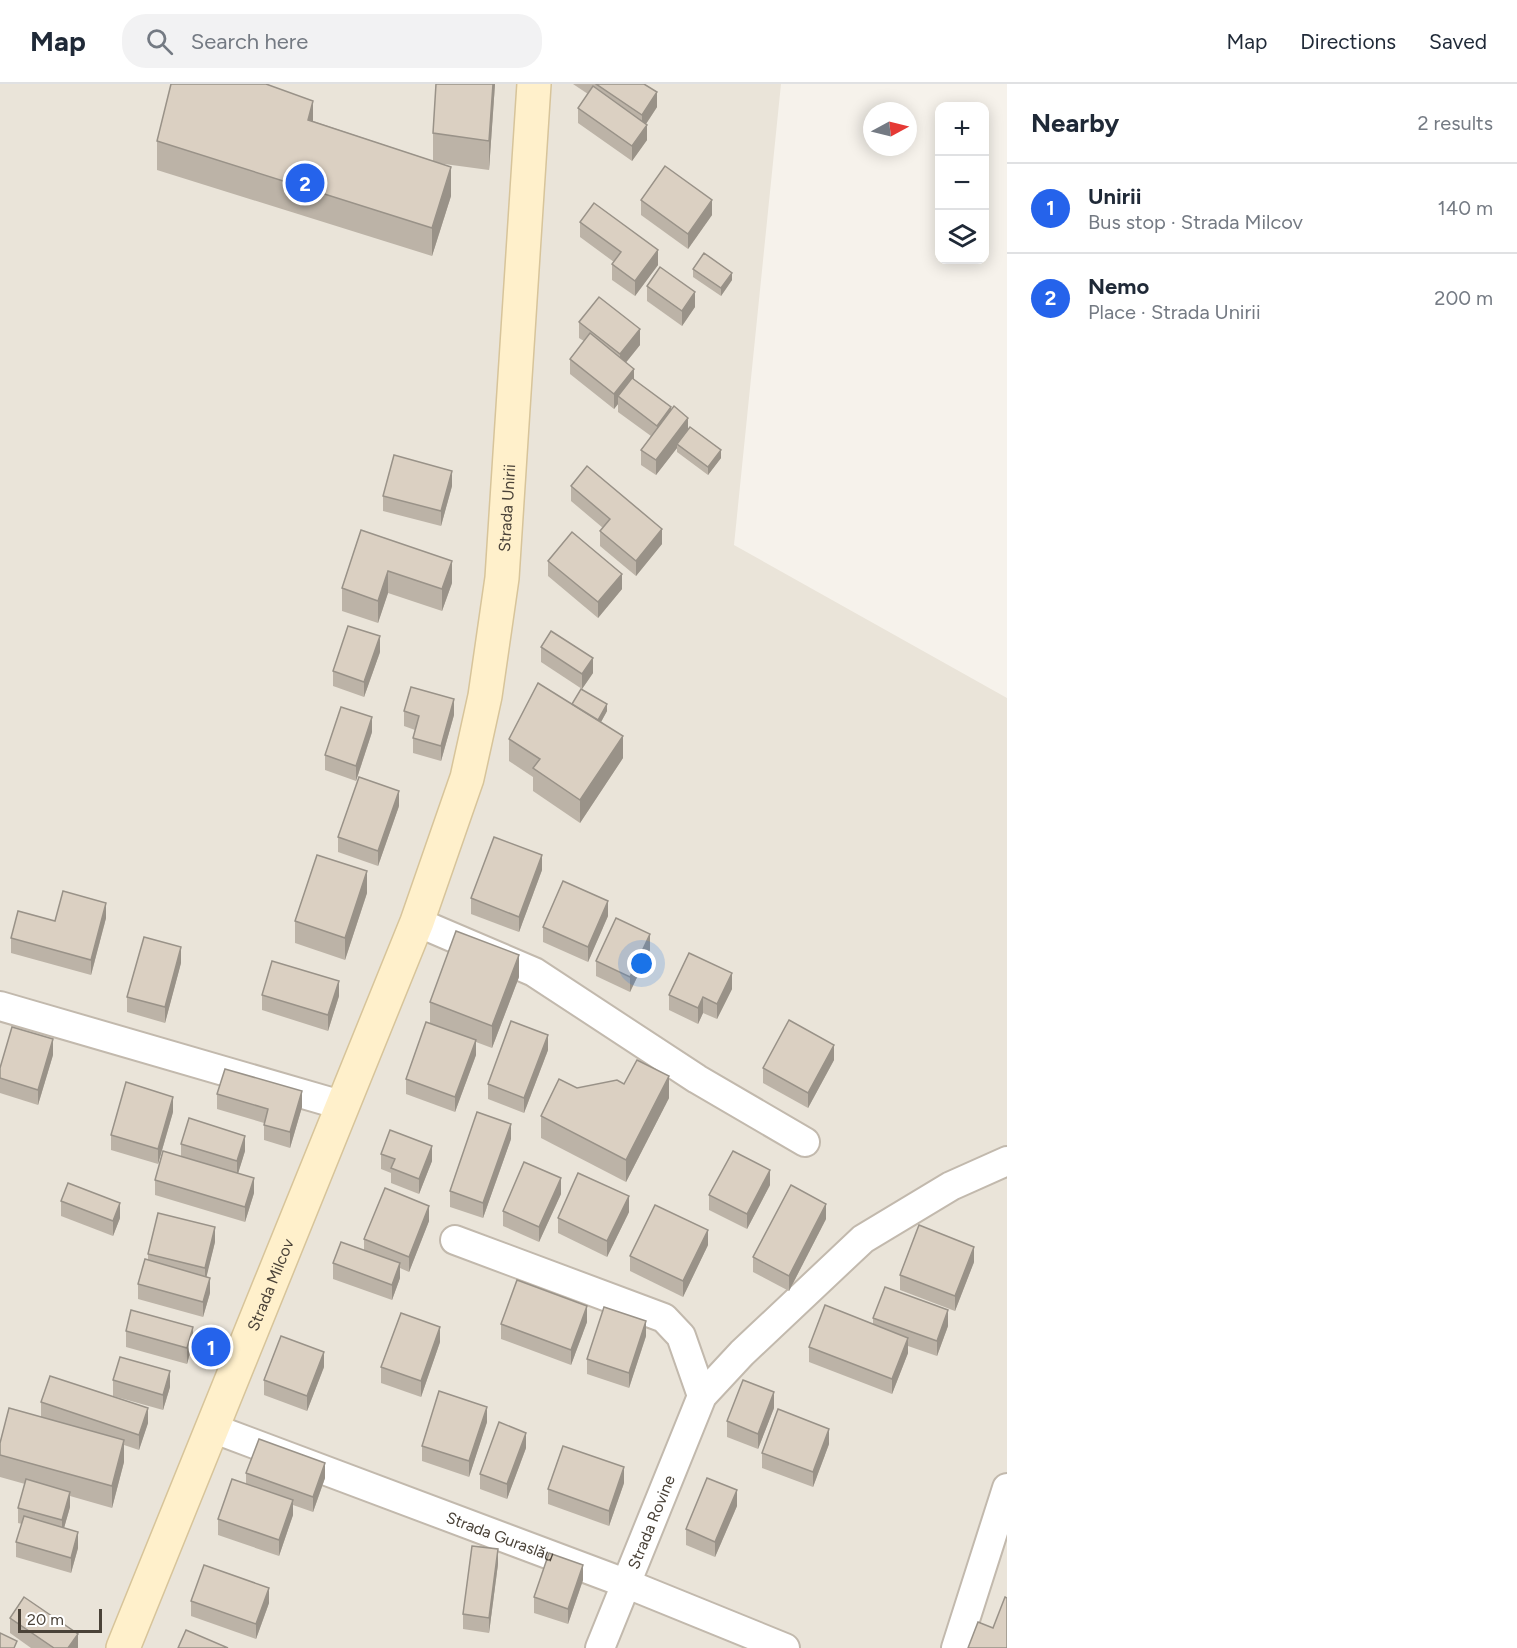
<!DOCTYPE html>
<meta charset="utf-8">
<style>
body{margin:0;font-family:Figtree,sans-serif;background:#f2f2f3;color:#1f2937}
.controls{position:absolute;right:18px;top:18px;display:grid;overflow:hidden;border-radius:12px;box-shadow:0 3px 15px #0003}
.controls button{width:54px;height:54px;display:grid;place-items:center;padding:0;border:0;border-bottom:2px solid #e0e1e3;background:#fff;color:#1f2937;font:30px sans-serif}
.compass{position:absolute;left:863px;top:18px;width:54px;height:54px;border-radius:50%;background:#fff;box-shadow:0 3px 15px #0003;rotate:83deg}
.scale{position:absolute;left:18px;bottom:15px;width:84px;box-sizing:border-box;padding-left:6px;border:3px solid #4a4238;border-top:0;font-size:16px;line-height:21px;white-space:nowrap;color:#4a4238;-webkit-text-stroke:4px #fff;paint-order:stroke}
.you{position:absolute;left:642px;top:880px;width:21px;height:21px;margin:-15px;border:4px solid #fff;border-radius:50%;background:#1a73e8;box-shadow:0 0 0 9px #1a73e833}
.badge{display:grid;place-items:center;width:39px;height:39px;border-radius:50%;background:#2563eb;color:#fff;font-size:20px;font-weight:700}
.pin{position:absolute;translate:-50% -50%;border:3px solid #fff;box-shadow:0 2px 6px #0006}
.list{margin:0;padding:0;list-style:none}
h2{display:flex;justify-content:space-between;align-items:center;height:78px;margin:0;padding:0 24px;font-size:26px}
h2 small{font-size:20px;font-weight:400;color:#747a83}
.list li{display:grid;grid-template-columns:39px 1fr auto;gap:18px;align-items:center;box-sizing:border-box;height:90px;padding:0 24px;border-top:2px solid #e0e1e3}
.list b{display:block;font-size:22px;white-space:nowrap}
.list p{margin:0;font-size:20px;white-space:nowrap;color:#747a83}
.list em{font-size:20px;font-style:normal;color:#747a83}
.icon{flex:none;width:33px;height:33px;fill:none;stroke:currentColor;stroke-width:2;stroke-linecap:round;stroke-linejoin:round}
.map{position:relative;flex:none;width:1007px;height:1564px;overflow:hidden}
header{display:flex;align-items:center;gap:36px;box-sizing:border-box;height:84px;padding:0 30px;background:#fff;border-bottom:2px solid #e0e1e3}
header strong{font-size:28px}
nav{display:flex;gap:33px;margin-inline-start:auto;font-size:21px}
.search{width:420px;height:54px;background:#f2f2f3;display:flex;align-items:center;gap:15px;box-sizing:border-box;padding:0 21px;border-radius:24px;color:#747a83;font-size:22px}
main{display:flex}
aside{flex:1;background:#fff}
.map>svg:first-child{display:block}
.residential{fill:#eae4d9}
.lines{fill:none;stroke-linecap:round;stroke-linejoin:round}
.street-casing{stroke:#c2b9ad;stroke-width:32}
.secondary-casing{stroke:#d7c49a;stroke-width:36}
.street{stroke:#fff;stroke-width:28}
.secondary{stroke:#fff0cb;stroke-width:33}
.wall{fill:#bcb3a7}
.shaded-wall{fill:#999288}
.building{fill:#dbd0c2;stroke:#999288;stroke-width:1.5}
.labels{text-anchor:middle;stroke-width:4.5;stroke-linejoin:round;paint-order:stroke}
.street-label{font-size:16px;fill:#4a4238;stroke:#fff}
</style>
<header>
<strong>Map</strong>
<div class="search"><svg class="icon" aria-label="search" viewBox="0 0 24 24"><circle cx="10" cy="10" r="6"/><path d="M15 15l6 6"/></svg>Search here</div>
<nav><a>Map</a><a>Directions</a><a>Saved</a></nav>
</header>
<main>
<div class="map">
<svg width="1007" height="1564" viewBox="0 0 1007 1564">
<rect width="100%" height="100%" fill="#f6f2eb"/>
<polygon class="residential" points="0,0 781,0 734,461 1007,614 1007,1564 0,1564"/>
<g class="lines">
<defs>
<g id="street">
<polyline points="417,838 534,888 697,995 805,1058"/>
<polyline points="0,922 341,1021"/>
<polyline points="455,1156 664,1234 681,1252 702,1312"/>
<path id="s1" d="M212,1344L625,1499L785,1564"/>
<path id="s2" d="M600,1564L702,1312L742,1269L863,1155L951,1102L1007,1077"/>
<polyline points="956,1564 1007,1404"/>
</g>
<g id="secondary">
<path id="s3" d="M123,1564L417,838L467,694L485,612L502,494L534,0"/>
</g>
</defs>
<use href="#street" class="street-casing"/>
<use href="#secondary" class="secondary-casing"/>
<use href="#street" class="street"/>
<use href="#secondary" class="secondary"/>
</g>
<g class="wall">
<polygon points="436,0 495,0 489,86 437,79 451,112 432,172 157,86 157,57 313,37 433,77 433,49"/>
<polygon points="573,0 644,0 657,23 646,40 647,56 632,77 578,39 578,24 588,10"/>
<polygon points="641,116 712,131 688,165 641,131"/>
<polygon points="580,138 658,181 635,212 612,196 612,180 614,178 580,153"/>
<polygon points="693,185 732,196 721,212 693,193"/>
<polygon points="647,202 695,223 682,242 647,217"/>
<polygon points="579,238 640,261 626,278 634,295 671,326 688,345 721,374 708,391 677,368 677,364 656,391 641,381 641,366 651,352 618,328 618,320 614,325 570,290 570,275 584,257 579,254"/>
<polygon points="452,402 441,442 383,427 383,412"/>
<polygon points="571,402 662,460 636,492 600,462 600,447 603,444 571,417"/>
<polygon points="361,446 452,499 442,527 388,509 378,539 342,527 342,504"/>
<polygon points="548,477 622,505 598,534 548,492"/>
<polygon points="541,563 593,589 582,605 541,578"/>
<polygon points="380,568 364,613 333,602 333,587"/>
<polygon points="572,620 607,627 601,638 623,674 580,739 533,707 533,693 509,677 509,655"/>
<polygon points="404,627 454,631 441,677 413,669 413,654 415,646 404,642"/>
<polygon points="372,648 356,697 325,686 325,671"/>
<polygon points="399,722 378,782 338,768 338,753"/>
<polygon points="542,786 519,848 471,830 471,814"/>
<polygon points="367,809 345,876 295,859 295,837"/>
<polygon points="608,832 588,878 543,858 543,843"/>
<polygon points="106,834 91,891 11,869 11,854 55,837"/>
<polygon points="650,866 630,908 596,892 596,877"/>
<polygon points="181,879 165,939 127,928 127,913"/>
<polygon points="519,893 492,964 476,958 476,971 455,1028 406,1010 406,995 430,939 430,918"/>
<polygon points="732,905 717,935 703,929 698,940 669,926 669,911"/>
<polygon points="262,911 339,912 328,947 262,926"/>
<polygon points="548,966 524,1029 488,1015 488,1000"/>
<polygon points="53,971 38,1021 0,1009 0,984"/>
<polygon points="834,976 808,1024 763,999 763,984"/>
<polygon points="624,1000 669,1014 626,1098 541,1054 541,1032 577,1004"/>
<polygon points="217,1010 302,1023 290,1064 264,1056 264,1039 217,1025"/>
<polygon points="173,1028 158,1080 111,1066 111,1051"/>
<polygon points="511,1055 483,1134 450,1123 450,1107"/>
<polygon points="181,1060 245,1067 238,1089 254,1109 245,1138 155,1111 155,1096 181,1072"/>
<polygon points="381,1070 432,1077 419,1110 391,1099 391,1089 381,1085"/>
<polygon points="770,1101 747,1145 709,1126 709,1111"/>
<polygon points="561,1110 539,1158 503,1142 503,1127"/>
<polygon points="61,1117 120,1134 113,1152 61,1132"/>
<polygon points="629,1128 607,1173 558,1149 558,1134"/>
<polygon points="826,1135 789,1207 753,1188 753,1173"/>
<polygon points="429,1137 409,1188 400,1184 400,1194 392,1216 333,1195 333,1179 364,1166 364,1155"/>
<polygon points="215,1158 206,1193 210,1209 203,1233 138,1215 138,1200 148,1176 148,1170"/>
<polygon points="708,1161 683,1213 630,1187 630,1172"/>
<polygon points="974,1178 955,1227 900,1206 900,1191"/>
<polygon points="873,1234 948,1242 937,1272 908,1262 908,1269 892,1310 809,1278 809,1263 873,1240"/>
<polygon points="587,1238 571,1281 501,1255 501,1240"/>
<polygon points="126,1247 193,1258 187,1280 126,1263"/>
<polygon points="646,1252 629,1304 587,1290 587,1275"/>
<polygon points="440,1258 421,1313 381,1299 381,1283"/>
<polygon points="324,1283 307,1327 264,1311 264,1296"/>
<polygon points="113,1296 170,1303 163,1326 113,1312"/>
<polygon points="41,1318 148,1339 139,1366 124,1361 124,1378 112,1424 70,1412 70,1423 64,1444 78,1464 71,1489 16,1473 16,1458 22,1440 18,1439 18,1424 25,1400 0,1393 0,1359 41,1333"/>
<polygon points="774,1324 758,1365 727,1353 727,1337"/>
<polygon points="487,1338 469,1393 422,1377 422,1362"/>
<polygon points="829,1360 813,1403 762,1384 762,1369"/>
<polygon points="526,1364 507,1415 480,1405 480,1390"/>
<polygon points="246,1389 325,1394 313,1428 293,1421 293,1431 279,1472 218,1451 218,1435 246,1400"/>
<polygon points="624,1399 609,1442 548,1420 548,1405"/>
<polygon points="737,1422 715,1473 686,1461 686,1445"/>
<polygon points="498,1480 489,1549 463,1545 463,1530"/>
<polygon points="583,1496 568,1540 534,1529 534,1513"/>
<polygon points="191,1517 269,1519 256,1555 191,1532"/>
<polygon points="10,1534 78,1564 31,1564 10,1549"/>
</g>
<g class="shaded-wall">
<polygon points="493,0 495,0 489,86 489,57"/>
<polygon points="657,8 657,23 642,46 642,31"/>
<polygon points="313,17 313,45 308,36"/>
<polygon points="647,41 647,56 632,77 632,62"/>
<polygon points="451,83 451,112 432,172 432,144"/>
<polygon points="712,116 712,131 688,165 688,150"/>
<polygon points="658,166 658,181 635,212 635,197"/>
<polygon points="732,189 732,196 721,212 721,204"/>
<polygon points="695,208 695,223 682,242 682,227"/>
<polygon points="640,245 640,261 620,286 620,270"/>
<polygon points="634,285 634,300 618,312 618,320 614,325 614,310"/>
<polygon points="671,323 671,338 657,357 657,342"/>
<polygon points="688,334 688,349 677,360 677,364 656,391 656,376"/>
<polygon points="721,366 721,374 708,391 708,383"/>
<polygon points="452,387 452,402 441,442 441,427"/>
<polygon points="662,445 662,460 636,492 636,477"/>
<polygon points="452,477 452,499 442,527 442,505"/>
<polygon points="388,487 388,509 378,539 378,517"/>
<polygon points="622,490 622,505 598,534 598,518"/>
<polygon points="380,552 380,568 364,613 364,598"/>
<polygon points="593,574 593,589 582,605 582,590"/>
<polygon points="454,615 454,631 441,677 441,662"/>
<polygon points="607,620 607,627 596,647 596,639"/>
<polygon points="372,633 372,648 356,697 356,682"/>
<polygon points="623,652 623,674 580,739 580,716"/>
<polygon points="399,707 399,722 378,782 378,767"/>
<polygon points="542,771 542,786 519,848 519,833"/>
<polygon points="367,787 367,809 345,876 345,854"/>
<polygon points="608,817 608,832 588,878 588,863"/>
<polygon points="106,819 106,834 91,891 91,876"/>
<polygon points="650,850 650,866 630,908 630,893"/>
<polygon points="181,863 181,879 165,939 165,923"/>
<polygon points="519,871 519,893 492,964 492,942"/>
<polygon points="732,889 732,905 717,935 717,920"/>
<polygon points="339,897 339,912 328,947 328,931"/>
<polygon points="703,913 703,929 698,940 698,924"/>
<polygon points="548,951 548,966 524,1029 524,1014"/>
<polygon points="53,955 53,971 38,1021 38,1006"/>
<polygon points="476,956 476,971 455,1028 455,1013"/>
<polygon points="834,961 834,976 808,1024 808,1009"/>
<polygon points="669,992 669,1014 626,1098 626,1076"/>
<polygon points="302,1007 302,1023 290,1064 290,1048"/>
<polygon points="173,1013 173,1028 158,1080 158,1065"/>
<polygon points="511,1040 511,1055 483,1134 483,1119"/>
<polygon points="245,1052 245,1067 237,1093 237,1077"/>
<polygon points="432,1062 432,1077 419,1110 419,1095"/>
<polygon points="770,1086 770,1101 747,1145 747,1130"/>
<polygon points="254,1094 254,1109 245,1138 245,1123"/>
<polygon points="561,1094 561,1110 539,1158 539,1143"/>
<polygon points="629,1112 629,1128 607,1173 607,1157"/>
<polygon points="120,1119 120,1134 113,1152 113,1137"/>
<polygon points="826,1120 826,1135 789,1207 789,1192"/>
<polygon points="429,1122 429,1137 409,1188 409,1173"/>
<polygon points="215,1143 215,1158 205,1199 205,1184"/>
<polygon points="708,1146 708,1161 683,1213 683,1197"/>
<polygon points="974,1163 974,1178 955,1227 955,1212"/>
<polygon points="400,1179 400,1194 392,1216 392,1201"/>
<polygon points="210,1194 210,1209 203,1233 203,1218"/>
<polygon points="587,1222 587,1238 571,1281 571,1266"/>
<polygon points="948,1226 948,1242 937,1272 937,1257"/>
<polygon points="646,1237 646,1252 629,1304 629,1289"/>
<polygon points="193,1243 193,1258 187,1280 187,1264"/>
<polygon points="440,1243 440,1258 421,1313 421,1297"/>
<polygon points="908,1254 908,1269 892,1310 892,1295"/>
<polygon points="324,1268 324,1283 307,1327 307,1312"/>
<polygon points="170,1287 170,1303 163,1326 163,1311"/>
<polygon points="774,1308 774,1324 758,1365 758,1350"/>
<polygon points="487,1323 487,1338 469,1393 469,1377"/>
<polygon points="148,1324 148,1339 139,1366 139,1351"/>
<polygon points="829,1345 829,1360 813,1403 813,1388"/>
<polygon points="526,1349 526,1364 507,1415 507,1400"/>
<polygon points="124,1356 124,1378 112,1424 112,1402"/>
<polygon points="325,1379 325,1394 313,1428 313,1413"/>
<polygon points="624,1383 624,1399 609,1442 609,1427"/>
<polygon points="737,1406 737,1422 715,1473 715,1458"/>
<polygon points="70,1408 70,1423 62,1451 62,1436"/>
<polygon points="293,1416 293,1431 279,1472 279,1456"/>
<polygon points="78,1448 78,1464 71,1489 71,1474"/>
<polygon points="498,1465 498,1480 489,1549 489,1534"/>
<polygon points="583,1481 583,1496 568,1540 568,1525"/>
<polygon points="269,1504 269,1519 256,1555 256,1540"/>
<polygon points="78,1550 78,1564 68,1564"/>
</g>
<g class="building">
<polygon points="171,0 266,0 313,17 308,36 451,83 432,144 157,57"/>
<polygon points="436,0 493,0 489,57 433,49"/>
<polygon points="596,0 644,0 657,8 642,31"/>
<polygon points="593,2 647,41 632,62 578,24"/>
<polygon points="665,82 712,116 688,150 641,116"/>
<polygon points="594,119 658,166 635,197 612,180 621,168 580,138"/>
<polygon points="704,169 732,189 721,204 693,185"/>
<polygon points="660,183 695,208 682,227 647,202"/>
<polygon points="599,213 640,245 620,270 579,238"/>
<polygon points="590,249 634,285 614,310 570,275"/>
<polygon points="632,294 671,323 657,342 618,312"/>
<polygon points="674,322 688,334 656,376 641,366"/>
<polygon points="690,343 721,366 708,383 677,360"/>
<polygon points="394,371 452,387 441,427 383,412"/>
<polygon points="587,382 662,445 636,477 600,447 610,435 571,402"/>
<polygon points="361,446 452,477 442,505 388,487 378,517 342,504"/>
<polygon points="572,448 622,490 598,518 548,477"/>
<polygon points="348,542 380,552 364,598 333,587"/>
<polygon points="551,547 593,574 582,590 541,563"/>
<polygon points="538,599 623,652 580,716 533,684 540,675 509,655"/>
<polygon points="411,603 454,615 441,662 413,654 419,632 404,627"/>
<polygon points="581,605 607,620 598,636 572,620"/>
<polygon points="341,623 372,633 356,682 325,671"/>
<polygon points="359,693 399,707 378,767 338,753"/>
<polygon points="494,753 542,771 519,833 471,814"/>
<polygon points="317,771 367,787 345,854 295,837"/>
<polygon points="563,797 608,817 588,863 543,843"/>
<polygon points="63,807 106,819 91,876 11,854 18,827 55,837"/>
<polygon points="616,834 650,850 630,893 596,877"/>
<polygon points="456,847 519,871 492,942 430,918"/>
<polygon points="144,853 181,863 165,923 127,913"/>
<polygon points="689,869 732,889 717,920 703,913 698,924 669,911"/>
<polygon points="272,877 339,897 328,931 262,911"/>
<polygon points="789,936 834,961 808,1009 763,984"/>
<polygon points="511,937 548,951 524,1014 488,1000"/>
<polygon points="426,938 476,956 455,1013 406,995"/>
<polygon points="12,943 53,955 38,1006 0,994 0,984"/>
<polygon points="637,976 669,992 626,1076 541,1032 559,995 577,1004 617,996 624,1000"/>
<polygon points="225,985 302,1007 290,1048 264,1041 268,1025 217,1010"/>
<polygon points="126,998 173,1013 158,1065 111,1051"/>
<polygon points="477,1028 511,1040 483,1119 450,1107"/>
<polygon points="189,1034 245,1052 237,1077 181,1060"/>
<polygon points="390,1046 432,1062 419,1095 391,1084 395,1075 381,1070"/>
<polygon points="163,1067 254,1094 245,1123 155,1096"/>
<polygon points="733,1067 770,1086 747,1130 709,1111"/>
<polygon points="524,1078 561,1094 539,1143 503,1127"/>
<polygon points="578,1089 629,1112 607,1157 558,1134"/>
<polygon points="68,1099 120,1119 113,1137 61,1117"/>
<polygon points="791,1101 826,1120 789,1192 753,1173"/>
<polygon points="385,1104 429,1122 409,1173 364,1155"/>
<polygon points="655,1121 708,1146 683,1197 630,1172"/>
<polygon points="158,1129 215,1143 205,1184 148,1170"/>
<polygon points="919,1141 974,1163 955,1212 900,1191"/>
<polygon points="341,1158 400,1179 392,1201 333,1179"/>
<polygon points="145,1175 210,1194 203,1218 138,1200"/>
<polygon points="517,1196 587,1222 571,1266 501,1240"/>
<polygon points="885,1203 948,1226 937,1257 873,1234"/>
<polygon points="825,1221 908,1254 892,1295 809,1263"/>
<polygon points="604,1223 646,1237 629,1289 587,1275"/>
<polygon points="131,1226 193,1243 187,1264 126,1247"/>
<polygon points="401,1229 440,1243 421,1297 381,1283"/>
<polygon points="281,1252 324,1268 307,1312 264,1296"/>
<polygon points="120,1273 170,1287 163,1311 113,1296"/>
<polygon points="50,1292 148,1324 139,1351 41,1318"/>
<polygon points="743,1296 774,1308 758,1350 727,1337"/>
<polygon points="439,1307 487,1323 469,1377 422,1362"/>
<polygon points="9,1324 124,1356 112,1402 0,1371 0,1359"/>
<polygon points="778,1325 829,1345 813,1388 762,1369"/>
<polygon points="499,1338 526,1349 507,1400 480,1390"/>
<polygon points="259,1355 325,1379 313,1413 246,1389"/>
<polygon points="563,1362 624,1383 609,1427 548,1405"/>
<polygon points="707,1394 737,1406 715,1458 686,1445"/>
<polygon points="26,1395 70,1408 62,1436 18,1424"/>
<polygon points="232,1395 293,1416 279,1456 218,1435"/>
<polygon points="24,1432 78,1448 71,1474 16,1458"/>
<polygon points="472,1462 498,1465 489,1534 463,1530"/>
<polygon points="549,1469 583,1481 568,1525 534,1513"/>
<polygon points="204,1481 269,1504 256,1540 191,1517"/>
<polygon points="24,1513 78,1550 68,1564 54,1564 10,1534"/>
<polygon points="1005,1513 1007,1514 1007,1564 968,1564 978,1538 993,1544"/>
<polygon points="186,1546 228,1564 178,1564"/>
<polygon points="0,1549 17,1557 14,1564 0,1564"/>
</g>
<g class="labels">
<g class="street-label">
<text dy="6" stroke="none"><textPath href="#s3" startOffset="1209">Strada Unirii</textPath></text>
<text dy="6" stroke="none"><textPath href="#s3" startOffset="392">Strada Milcov</textPath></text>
<text dy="6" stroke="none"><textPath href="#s2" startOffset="136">Strada Rovine</textPath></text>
<text dy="6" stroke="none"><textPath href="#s1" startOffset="308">Strada Guraslău</textPath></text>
</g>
</g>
</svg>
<div class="controls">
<button>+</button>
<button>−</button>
<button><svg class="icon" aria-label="layers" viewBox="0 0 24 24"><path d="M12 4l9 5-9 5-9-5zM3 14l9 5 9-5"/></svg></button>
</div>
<svg class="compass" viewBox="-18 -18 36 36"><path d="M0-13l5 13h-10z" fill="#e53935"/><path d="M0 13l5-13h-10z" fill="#747a83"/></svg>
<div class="scale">20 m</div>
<div class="you"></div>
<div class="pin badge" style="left:211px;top:1263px">1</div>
<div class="pin badge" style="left:305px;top:99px">2</div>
</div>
<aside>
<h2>Nearby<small>2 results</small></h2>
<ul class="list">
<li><span class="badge">1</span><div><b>Unirii</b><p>Bus stop · Strada Milcov</p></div><em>140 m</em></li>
<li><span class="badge">2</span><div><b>Nemo</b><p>Place · Strada Unirii</p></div><em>200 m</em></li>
</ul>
</aside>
</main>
